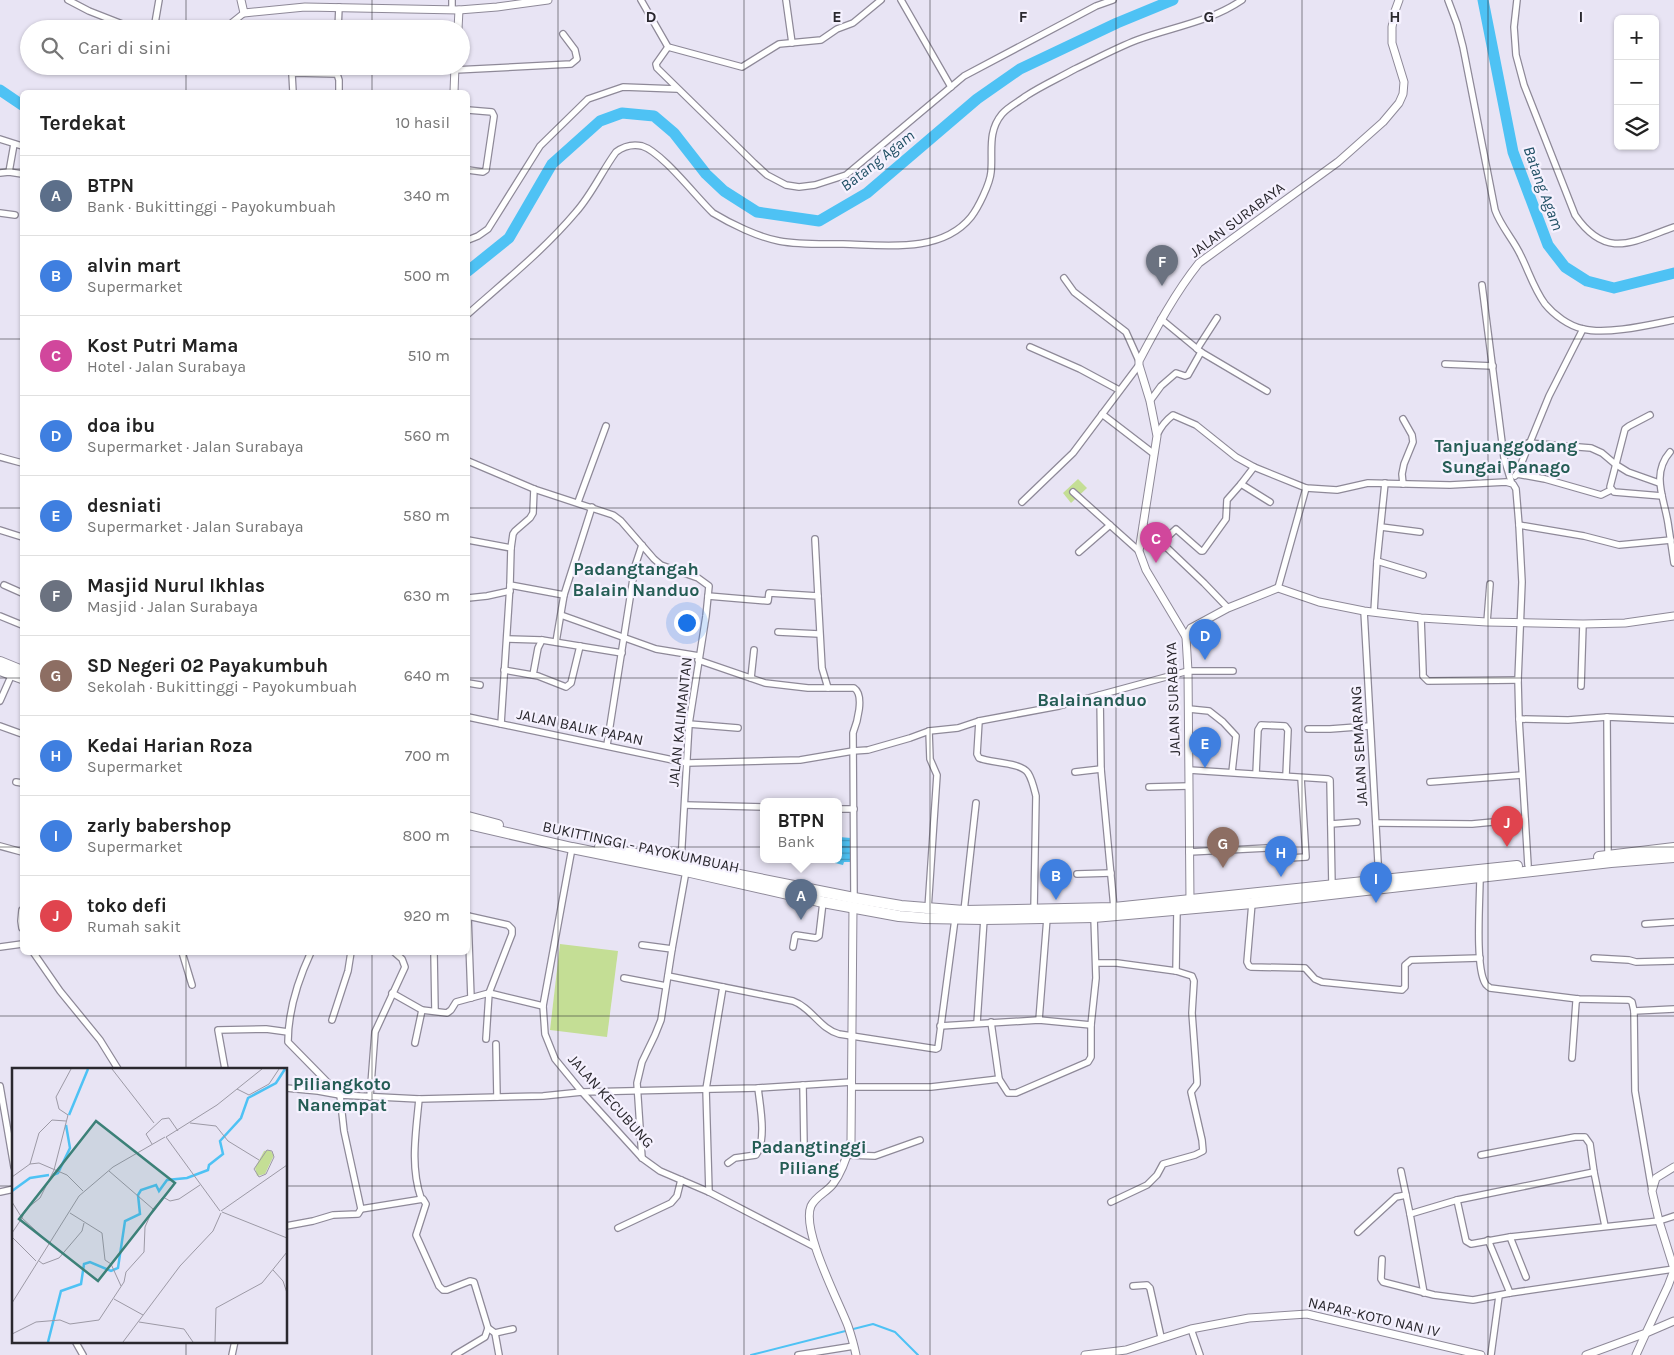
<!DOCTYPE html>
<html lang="id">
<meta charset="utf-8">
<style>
body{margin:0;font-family:Karla,sans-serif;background:#f2f2f2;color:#222}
.controls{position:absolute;right:15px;top:15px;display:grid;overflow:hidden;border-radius:8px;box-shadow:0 1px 4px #0004}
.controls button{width:45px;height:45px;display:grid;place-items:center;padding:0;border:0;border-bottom:1px solid #e0e0e0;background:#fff;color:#222;font:25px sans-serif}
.you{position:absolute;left:686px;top:622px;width:18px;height:18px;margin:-12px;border:4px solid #fff;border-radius:50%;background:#1a73e8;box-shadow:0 0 0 8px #1a73e833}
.badge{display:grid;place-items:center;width:32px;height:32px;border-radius:50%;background:#7c3aed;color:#fff;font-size:16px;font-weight:700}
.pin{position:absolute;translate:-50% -41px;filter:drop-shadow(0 1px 2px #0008)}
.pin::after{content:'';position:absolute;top:26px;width:18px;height:15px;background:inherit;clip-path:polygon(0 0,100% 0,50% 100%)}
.popup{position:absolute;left:760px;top:798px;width:82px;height:65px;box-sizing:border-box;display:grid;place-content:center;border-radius:8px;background:#fff;filter:drop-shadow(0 1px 4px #0005);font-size:16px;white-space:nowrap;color:#767676}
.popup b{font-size:19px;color:#222}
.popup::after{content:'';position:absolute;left:50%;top:100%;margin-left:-10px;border:10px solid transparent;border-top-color:#fff}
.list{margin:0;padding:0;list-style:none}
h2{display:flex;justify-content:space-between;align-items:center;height:65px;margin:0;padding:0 20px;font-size:21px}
h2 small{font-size:16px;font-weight:400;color:#767676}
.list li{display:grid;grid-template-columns:32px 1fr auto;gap:15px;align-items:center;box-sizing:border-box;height:80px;padding:0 20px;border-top:1px solid #e0e0e0}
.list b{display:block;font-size:19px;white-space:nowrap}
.list p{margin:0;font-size:16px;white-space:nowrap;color:#767676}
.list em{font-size:16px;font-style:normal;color:#767676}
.icon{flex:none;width:28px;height:28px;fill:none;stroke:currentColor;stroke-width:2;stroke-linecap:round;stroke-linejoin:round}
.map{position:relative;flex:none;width:1674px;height:1355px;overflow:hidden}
.search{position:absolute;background:#fff;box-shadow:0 1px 4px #0004;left:20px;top:20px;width:450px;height:55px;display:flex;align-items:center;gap:12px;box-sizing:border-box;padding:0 18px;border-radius:28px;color:#767676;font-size:19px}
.panel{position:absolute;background:#fff;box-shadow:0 1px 4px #0004;left:20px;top:90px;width:450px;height:865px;border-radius:8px}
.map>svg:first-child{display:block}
.grass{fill:#c4de95}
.water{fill:url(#water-rules)}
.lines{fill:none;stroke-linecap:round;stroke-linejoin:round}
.stream{stroke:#4ec2f4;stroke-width:2}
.river{stroke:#4ec2f4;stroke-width:11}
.minor-casing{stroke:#8e8998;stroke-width:8}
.tertiary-casing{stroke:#8e8998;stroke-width:9}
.trunk-casing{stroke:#8e8998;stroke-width:12}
.minor{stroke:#fff;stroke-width:5.5}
.tertiary{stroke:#fff;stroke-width:7}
.trunk{stroke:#fff;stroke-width:10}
.grid{fill:none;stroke:#2a282e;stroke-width:1;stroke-opacity:0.55}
.labels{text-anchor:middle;stroke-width:4.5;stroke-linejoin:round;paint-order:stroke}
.street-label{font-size:15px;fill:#2a282e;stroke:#f5f1fe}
.water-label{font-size:16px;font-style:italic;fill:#205065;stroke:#f5f1fe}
.quarter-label{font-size:18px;font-weight:bold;fill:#245c54;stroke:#f5f1fe}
.inset-river{fill:none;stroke:#4ec2f4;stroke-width:2.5}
.inset-road{fill:none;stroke:#9c99a5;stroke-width:1}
.view{fill:#3c8178;fill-opacity:0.15;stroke:#3c8178;stroke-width:2.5}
.inset-edge{fill:none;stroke:#2a282e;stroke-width:2.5}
.grid-label{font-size:16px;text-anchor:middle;font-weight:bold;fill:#2a282e;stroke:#f5f1fe;stroke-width:4.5;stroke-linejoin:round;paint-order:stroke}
</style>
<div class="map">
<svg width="1674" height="1355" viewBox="0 0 1674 1355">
<defs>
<pattern id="water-rules" width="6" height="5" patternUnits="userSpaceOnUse" patternTransform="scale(1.25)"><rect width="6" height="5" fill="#4ec2f4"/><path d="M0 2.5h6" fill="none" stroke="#419ec6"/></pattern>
</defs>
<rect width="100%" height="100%" fill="#e8e4f4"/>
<g class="grass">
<polygon points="1078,479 1087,488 1071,503 1063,493"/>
<polygon points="560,944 618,951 607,1037 550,1030"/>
</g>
<polygon class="water" points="839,837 851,838 850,862 844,862 843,865 835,863 835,859 838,859"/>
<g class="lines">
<polyline class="stream" points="751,1355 873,1324 895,1332 918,1355"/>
<g class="river">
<polyline points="1483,0 1513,152 1548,245 1565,267 1587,281 1614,288 1674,273"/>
<polyline points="0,90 22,105"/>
<polyline points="468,271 509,238 552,164 600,121 622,113 654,116 674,133 706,174 724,191 757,212 819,221 867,193 977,99 1020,69 1117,23 1173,0"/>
</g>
<defs>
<g id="minor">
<polyline points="68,0 89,11 135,29"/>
<polyline points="641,0 668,47 742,67 779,44 821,40 837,29 853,23 881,0"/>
<polyline points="786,0 792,43"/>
<polyline points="901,0 951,87"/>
<path d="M1448,0L1457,24L1463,47L1495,210C1501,227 1514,240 1521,256C1529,272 1534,289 1545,304C1554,315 1569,326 1583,329C1607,335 1649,325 1674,320"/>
<path d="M1517,0L1514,27L1516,55L1524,85L1575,215C1606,260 1632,242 1674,227"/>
<polyline points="452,10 452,0"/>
<polyline points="154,29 159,0"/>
<polyline points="224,29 244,13"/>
<polyline points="338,29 339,7"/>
<polyline points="668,47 656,64 657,68 754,163 767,175 786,185 799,187 815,185 846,175 964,76 1096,6 1113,0"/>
<polyline points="337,66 337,74"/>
<polyline points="455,70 571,64 577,59 575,50 563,34"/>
<polyline points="293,92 292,74 294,73 337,74 339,80 339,92"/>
<polyline points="468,110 492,112 494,116 486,170 483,172 468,170"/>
<polyline points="0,139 22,146"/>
<polyline points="9,172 14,144"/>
<polyline points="0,173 9,172 22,174"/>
<polyline points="0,213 15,215"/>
<polyline points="468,240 478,236 488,229 540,146 588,99 623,87 677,89"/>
<polyline points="1064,278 1074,292 1126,332 1139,361"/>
<polyline points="1482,285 1504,458 1511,481"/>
<path d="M468,314C505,281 544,250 576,212C592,194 602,171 616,152C624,146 633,144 642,146C662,152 696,197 713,213C731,224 758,237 779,241C800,245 821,244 843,244C884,245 941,254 971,217C978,208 990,184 991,172C993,152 987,132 1002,114C1008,107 1018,102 1026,96C1041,86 1059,78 1075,69C1096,59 1116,48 1137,40C1172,27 1210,22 1242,0"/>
<polyline points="1161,319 1201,352 1267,391"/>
<polyline points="1030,347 1080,369 1119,390"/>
<polyline points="1197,349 1217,318"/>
<polyline points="1445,364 1493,366"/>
<polyline points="1150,401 1161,386 1176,373 1185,376 1188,375 1201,352"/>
<polyline points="1102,414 1154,454"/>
<polyline points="1650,415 1629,426 1625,429 1610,487 1614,492 1662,496"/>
<polyline points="1403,419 1412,435 1413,442 1404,464 1402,474 1403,484"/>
<path d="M1157,435C1161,426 1165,421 1173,415L1196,425L1236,457L1254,467L1306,488L1337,490L1368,483L1450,485L1506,482L1513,484L1516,489L1519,525L1522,582L1518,680L1519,719L1528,865"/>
<polyline points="1528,443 1591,448 1602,453 1615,464 1628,472 1659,483"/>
<path d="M1670,452C1651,474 1664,498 1668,523C1670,536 1672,550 1674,563"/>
<polyline points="0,457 22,463"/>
<polyline points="468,461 534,489 613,515 621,521 654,559 661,565 698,578 709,586 706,616 689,724 681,862"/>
<polyline points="1254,467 1241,484 1270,502"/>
<polyline points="1517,474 1549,396 1583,329"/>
<polyline points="1515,476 1517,474 1545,479 1601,495 1611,490"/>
<polyline points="1073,492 1139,551"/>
<polyline points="578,502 606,426"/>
<polyline points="1022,502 1073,453 1139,365"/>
<polyline points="1143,525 1204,583 1228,608"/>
<polyline points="1519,525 1584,536 1619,545 1671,540"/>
<polyline points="1381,527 1420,532"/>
<polyline points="0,530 22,537"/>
<polyline points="815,539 818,596"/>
<polyline points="468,540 511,548 510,585 564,595"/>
<polyline points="1162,542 1176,529 1201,551 1203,551 1226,519 1227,500 1241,484"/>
<polyline points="511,548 513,534 515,531 530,518 533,513 534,489"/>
<polyline points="1079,552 1110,525"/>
<polyline points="1377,561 1423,575"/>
<polyline points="4,585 22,593"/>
<polyline points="1278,588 1306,488"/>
<polyline points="708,596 768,601 769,593 818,596 822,668 828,688"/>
<polyline points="468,598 487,596 510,591"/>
<polyline points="1364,611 1379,880"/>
<polyline points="1374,612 1377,561 1385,483"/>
<polyline points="561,615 656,649 699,656"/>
<polyline points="0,616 22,625"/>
<polyline points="1421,618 1423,672 1423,676 1428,681 1518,680"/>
<polyline points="1487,622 1490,584"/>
<polyline points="778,632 819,634"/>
<polyline points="507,639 542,640 622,653"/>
<polyline points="556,642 564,595 592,507"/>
<path d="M698,660L765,683L808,688H854C865,695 857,723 853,733L854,898"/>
<polyline points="504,670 538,676 566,687 571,683 580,646"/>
<polyline points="533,675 538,648 542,640"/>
<polyline points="751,678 754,650"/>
<polyline points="468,683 480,685"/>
<polyline points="1581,686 1583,624"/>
<polyline points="1100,695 1101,769 1114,908"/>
<polyline points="0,701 12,674"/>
<polyline points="1189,709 1209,711 1223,722 1236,736 1232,772"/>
<polyline points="468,717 687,763 800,760 853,751 868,750 910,738 929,731 958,728 979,721 1059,706 1188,671 1233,671"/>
<polyline points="1607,717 1608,856"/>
<polyline points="1519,719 1568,720 1607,717 1674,720"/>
<path d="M979,721L977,754L979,758C990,763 1021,762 1028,773C1032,779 1034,788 1036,796L1034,910"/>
<polyline points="501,724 510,585"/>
<polyline points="689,724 738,728"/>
<polyline points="0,726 22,734"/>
<polyline points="1308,729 1330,729 1370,726"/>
<polyline points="607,745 635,566 642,545"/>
<polyline points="1189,770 1328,779 1330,780 1332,886"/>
<polyline points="1075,772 1101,769"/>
<polyline points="1256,774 1258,730 1261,725 1285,726 1288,730 1286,776"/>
<polyline points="16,782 22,783"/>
<polyline points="1430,782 1522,775"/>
<polyline points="1149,787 1189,786"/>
<polyline points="685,805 764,807"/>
<polyline points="838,809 854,809"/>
<polyline points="1376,823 1472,824 1525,819"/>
<polyline points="1331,824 1357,822"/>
<polyline points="0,846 22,852"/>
<polyline points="572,848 543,1006 545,1034 555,1059 582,1092 642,1158 660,1171 709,1192 815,1247"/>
<polyline points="1189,852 1288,847 1289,858 1306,857 1301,778"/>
<polyline points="1077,874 1111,873"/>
<path d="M1480,877C1480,899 1475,966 1485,983C1486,986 1488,986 1490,988L1578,999L1629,1000L1632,1002L1634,1011L1635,1091L1652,1191"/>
<polyline points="1252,903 1247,962 1249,966 1251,967 1305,968 1315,979 1322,982 1402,990 1405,987 1405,965 1411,960 1480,958"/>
<polyline points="928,909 937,775 930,759 929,731"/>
<polyline points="22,910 21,921 22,928"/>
<polyline points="964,911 976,803"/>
<polyline points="468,916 508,925 512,929 512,934 489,993 486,1039"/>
<polyline points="468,916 471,998"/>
<polyline points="1645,924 1674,922"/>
<polyline points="642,945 672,949"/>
<polyline points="0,947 22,944"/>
<polyline points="793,947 795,936 796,935 816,938 819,936 823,902"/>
<polyline points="33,952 60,991 100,1040 118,1069"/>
<polyline points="182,952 192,985"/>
<polyline points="434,952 435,1011"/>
<polyline points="1594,958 1629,960 1636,962 1674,961"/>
<polyline points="1096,963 1117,963 1176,971 1192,976 1194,981 1192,1013 1197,1080 1197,1084 1191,1092 1202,1140 1203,1151 1195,1155 1163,1164 1157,1175 1147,1185 1111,1202"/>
<polyline points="1176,971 1177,910"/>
<path d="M668,976L793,1001C812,1008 820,1029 839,1034L936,1049L938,1048L955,919"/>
<polyline points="624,978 666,986"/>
<polyline points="392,993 422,1010 447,1013 451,1010 456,1002 489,993 543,1006"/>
<polyline points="1634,1011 1674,1009"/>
<polyline points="332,1020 348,971 351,952"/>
<polyline points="1039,1020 1047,918"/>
<polyline points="991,1022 999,1079 1008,1093 1016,1093 1088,1062 1091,1057 1091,1025 1096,978 1094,917"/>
<polyline points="977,1023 984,919"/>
<polyline points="940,1026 1039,1020 1091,1025"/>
<polyline points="415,1043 422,1010"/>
<polyline points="496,1044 497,1097"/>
<polyline points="1572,1058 1576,1002 1578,999"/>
<polyline points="225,1069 218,1030 266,1029 288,1032"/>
<polyline points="803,1085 804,1146"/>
<polyline points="0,1086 14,1167"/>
<polyline points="852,1087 931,1087 999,1079"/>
<polyline points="286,1088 318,1091 340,1095 419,1099 543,1096 582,1092 758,1088 852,1082"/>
<polyline points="370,1097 375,1032 405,967 402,959 394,952"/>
<path d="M419,1099C416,1132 410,1166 421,1198"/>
<polyline points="848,1155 875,1156 920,1140"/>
<polyline points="1481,1155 1575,1137 1585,1137 1590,1144 1594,1172 1605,1226"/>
<polyline points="642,1158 637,1083 642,1062 655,1035 661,1020 672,949 686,871"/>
<path d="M728,1163L735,1158L756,1155C767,1140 760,1106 758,1088"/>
<polyline points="1401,1171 1410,1214"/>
<polyline points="1594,1172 1457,1200 1466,1241 1471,1244 1510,1237 1659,1221 1674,1216"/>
<polyline points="0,1192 14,1189"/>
<polyline points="709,1192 706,1089 723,987"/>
<polyline points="361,1209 423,1199 426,1204 416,1235 439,1286 443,1290 447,1290 470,1281 474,1282 488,1328"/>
<path d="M286,1226L313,1221L333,1215L358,1214L361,1209L344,1131L340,1095L288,1042C288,1012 298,980 311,952"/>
<polyline points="618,1228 671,1203 677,1196 681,1180"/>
<polyline points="1358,1232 1396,1197 1406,1195"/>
<polyline points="1510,1237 1526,1277"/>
<polyline points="1488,1240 1510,1293"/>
<polyline points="1382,1259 1381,1279 1383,1282 1434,1295 1473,1300 1510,1293 1674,1269"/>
<polyline points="1133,1286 1147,1285 1150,1288 1161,1337"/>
<polyline points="1424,1293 1410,1214 1457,1200"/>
<polyline points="1191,1329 1200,1355"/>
<polyline points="495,1333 499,1355"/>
<polyline points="75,1341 83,1355"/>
<polyline points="232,1355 235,1341"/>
<polyline points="455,1355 485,1337 488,1328 495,1333 513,1329"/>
<polyline points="798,1355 854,1346"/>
<polyline points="1491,1355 1499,1296"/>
</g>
<g id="tertiary">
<polyline points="241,0 244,13 305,7 459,10 497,7 548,0"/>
<polyline points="458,29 459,10"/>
<polyline points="454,92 455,66"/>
<polyline points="1186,637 1191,628 1228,608 1278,588 1319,602 1364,611 1421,618 1487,622 1583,624 1625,623 1674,616"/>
<path d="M1190,901L1188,671L1186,637L1146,570L1139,551L1157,436L1150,401L1139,365V361C1157,327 1175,293 1199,263L1338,162L1383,122L1399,103L1403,94L1404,82L1392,43V27L1395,11L1399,0"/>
<path d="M853,907L851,1142C847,1157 842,1172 833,1184C827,1192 816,1196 811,1206C801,1230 838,1300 848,1326C851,1335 854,1345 856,1355"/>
<polyline points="1674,1167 1656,1178 1652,1191 1659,1221 1674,1269"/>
<polyline points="1085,1355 1126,1350 1191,1329 1249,1318 1307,1314 1481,1355"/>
<polyline points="1586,1355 1646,1333 1668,1286 1674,1270"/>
<polyline points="1636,1355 1646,1333 1674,1321"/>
</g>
<g id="trunk">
<polyline points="0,662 22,671"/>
<polyline points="0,670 22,678"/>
<polyline points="468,817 498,825"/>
<polyline points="468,824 572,848 686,871 823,902 899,916 924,918 984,919 1094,917 1252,903 1611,862 1674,857"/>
<polyline points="600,847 854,898 901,906 964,911 1114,908 1517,866"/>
<polyline points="1599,857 1674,848"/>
</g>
</defs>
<use href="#minor" class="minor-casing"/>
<use href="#tertiary" class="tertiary-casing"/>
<use href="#trunk" class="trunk-casing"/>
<use href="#minor" class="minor"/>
<use href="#tertiary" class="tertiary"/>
<use href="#trunk" class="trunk"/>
</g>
<path class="grid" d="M186,0V29M372,0V29M558,0V1355M744,0V1355M930,0V1355M1116,0V1355M1302,0V1355M1488,0V1355M186,66V92M372,66V92M0,169H22M468,169H1674M0,339H22M468,339H1674M0,508H22M468,508H1674M0,678H22M468,678H1674M0,847H22M468,847H1674M186,952V1069M372,952V1355M0,1016H1674M0,1186H14M286,1186H1674M186,1341V1355"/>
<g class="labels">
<g class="street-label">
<text transform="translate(1237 220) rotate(-37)" y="5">JALAN SURABAYA</text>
<text transform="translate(1173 699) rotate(-92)" y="5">JALAN SURABAYA</text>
<text transform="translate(680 722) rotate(-84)" y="5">JALAN KALIMANTAN</text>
<text transform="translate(580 727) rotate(12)" y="5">JALAN BALIK PAPAN</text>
<text transform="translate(1359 746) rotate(-93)" y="5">JALAN SEMARANG</text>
<text transform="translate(641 847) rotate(12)" y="5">BUKITTINGGI - PAYOKUMBUAH</text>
<text transform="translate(611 1101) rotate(48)" y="5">JALAN KECUBUNG</text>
<text transform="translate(1374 1317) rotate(13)" y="5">NAPAR-KOTO NAN IV</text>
</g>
<g class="water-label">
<text transform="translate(877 160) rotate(-38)" y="6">Batang Agam</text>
<text transform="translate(1544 188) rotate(70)" y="6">Batang Agam</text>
</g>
<g class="quarter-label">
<text x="1506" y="452">Tanjuanggodang<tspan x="1506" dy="21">Sungai Panago</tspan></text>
<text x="636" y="575">Padangtangah<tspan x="636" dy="21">Balain Nanduo</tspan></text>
<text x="1092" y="706">Balainanduo</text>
<text x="342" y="1090">Piliangkoto<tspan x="342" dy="21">Nanempat</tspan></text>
<text x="809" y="1153">Padangtinggi<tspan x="809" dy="21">Piliang</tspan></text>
</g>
</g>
<g transform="translate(12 1068)">
<rect width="275" height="275" fill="#e8e4f4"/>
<path d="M258,82L262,87L253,106L245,108L243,100L252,83Z" fill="#c4de95"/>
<path class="inset-river" d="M57,47L76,1M41,107L46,105L58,80L54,57M0,123L18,110L37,107M36,274L49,223L69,216L72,196L78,194L99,203L106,200L113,153L128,146L126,127L129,122L144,117L147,123L155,112L175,110L196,102L197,97L211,86L208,73L229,50L236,30L264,15L273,1"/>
<path class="inset-road" d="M100,1L142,55M225,21L237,27L257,16L267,1M178,55L204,58L216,73L247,92M154,69L208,143M154,69L205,37L250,1M140,76L134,66L150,51L157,50L166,63M255,82L260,83L262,89L254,106L247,109L242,101ZM18,96L27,65L40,52L54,53M97,103L141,141M0,109L18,96L27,95L55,107L71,123M0,134L10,150L0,165M209,143L275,97M210,144L275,170M58,145L90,165L93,192L99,196L109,218M0,169L24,193M36,174L10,150L13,142L28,130L42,102L56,47L47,41L44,29L59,1M27,193L31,196L47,190L70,163L72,155M261,202L271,213L275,225M102,231L131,247M0,235L67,128L101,99L153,69M127,254L172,261L181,274M0,266L24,254L48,252L58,256L87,252L112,214L114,204L132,184L133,159L141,141L151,129L158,133L167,131L188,117M111,274L168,198L201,163L209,145M203,274L204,240L250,215L275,184"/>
<path class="view" d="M84,53L163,115L86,213L7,151Z"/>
<rect width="275" height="275" class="inset-edge"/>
</g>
<g class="grid-label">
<text x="651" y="22">D</text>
<text x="837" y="22">E</text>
<text x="1023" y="22">F</text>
<text x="1209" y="22">G</text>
<text x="1395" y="22">H</text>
<text x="1581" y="22">I</text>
</g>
</svg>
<div class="controls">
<button>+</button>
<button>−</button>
<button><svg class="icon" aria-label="layers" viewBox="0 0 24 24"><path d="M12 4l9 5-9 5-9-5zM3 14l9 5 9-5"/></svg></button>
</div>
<div class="you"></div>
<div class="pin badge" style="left:801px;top:920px;background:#5c6f8a">A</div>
<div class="popup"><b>BTPN</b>Bank</div>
<div class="pin badge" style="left:1056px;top:900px;background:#3f7fe0">B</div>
<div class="pin badge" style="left:1156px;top:563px;background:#d1479c">C</div>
<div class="pin badge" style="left:1205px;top:660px;background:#3f7fe0">D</div>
<div class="pin badge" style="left:1205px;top:768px;background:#3f7fe0">E</div>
<div class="pin badge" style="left:1162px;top:286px;background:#6b7280">F</div>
<div class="pin badge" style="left:1223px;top:868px;background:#8d6e63">G</div>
<div class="pin badge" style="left:1281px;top:877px;background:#3f7fe0">H</div>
<div class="pin badge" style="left:1376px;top:903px;background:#3f7fe0">I</div>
<div class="pin badge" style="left:1507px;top:847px;background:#e0444e">J</div>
<div class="search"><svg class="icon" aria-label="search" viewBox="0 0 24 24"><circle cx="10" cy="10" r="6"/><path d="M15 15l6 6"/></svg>Cari di sini</div>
<section class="panel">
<h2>Terdekat<small>10 hasil</small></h2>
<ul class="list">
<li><span class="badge" style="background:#5c6f8a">A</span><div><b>BTPN</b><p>Bank · Bukittinggi - Payokumbuah</p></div><em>340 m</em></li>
<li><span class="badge" style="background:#3f7fe0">B</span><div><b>alvin mart</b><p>Supermarket</p></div><em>500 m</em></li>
<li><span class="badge" style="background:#d1479c">C</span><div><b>Kost Putri Mama</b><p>Hotel · Jalan Surabaya</p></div><em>510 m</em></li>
<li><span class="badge" style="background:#3f7fe0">D</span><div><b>doa ibu</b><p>Supermarket · Jalan Surabaya</p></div><em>560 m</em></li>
<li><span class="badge" style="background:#3f7fe0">E</span><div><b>desniati</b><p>Supermarket · Jalan Surabaya</p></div><em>580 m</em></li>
<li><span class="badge" style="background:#6b7280">F</span><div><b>Masjid Nurul Ikhlas</b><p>Masjid · Jalan Surabaya</p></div><em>630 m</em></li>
<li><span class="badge" style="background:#8d6e63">G</span><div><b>SD Negeri 02 Payakumbuh</b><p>Sekolah · Bukittinggi - Payokumbuah</p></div><em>640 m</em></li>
<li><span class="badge" style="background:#3f7fe0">H</span><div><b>Kedai Harian Roza</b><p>Supermarket</p></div><em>700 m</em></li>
<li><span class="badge" style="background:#3f7fe0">I</span><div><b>zarly babershop</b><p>Supermarket</p></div><em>800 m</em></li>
<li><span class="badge" style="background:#e0444e">J</span><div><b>toko defi</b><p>Rumah sakit</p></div><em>920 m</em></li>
</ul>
</section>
</div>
